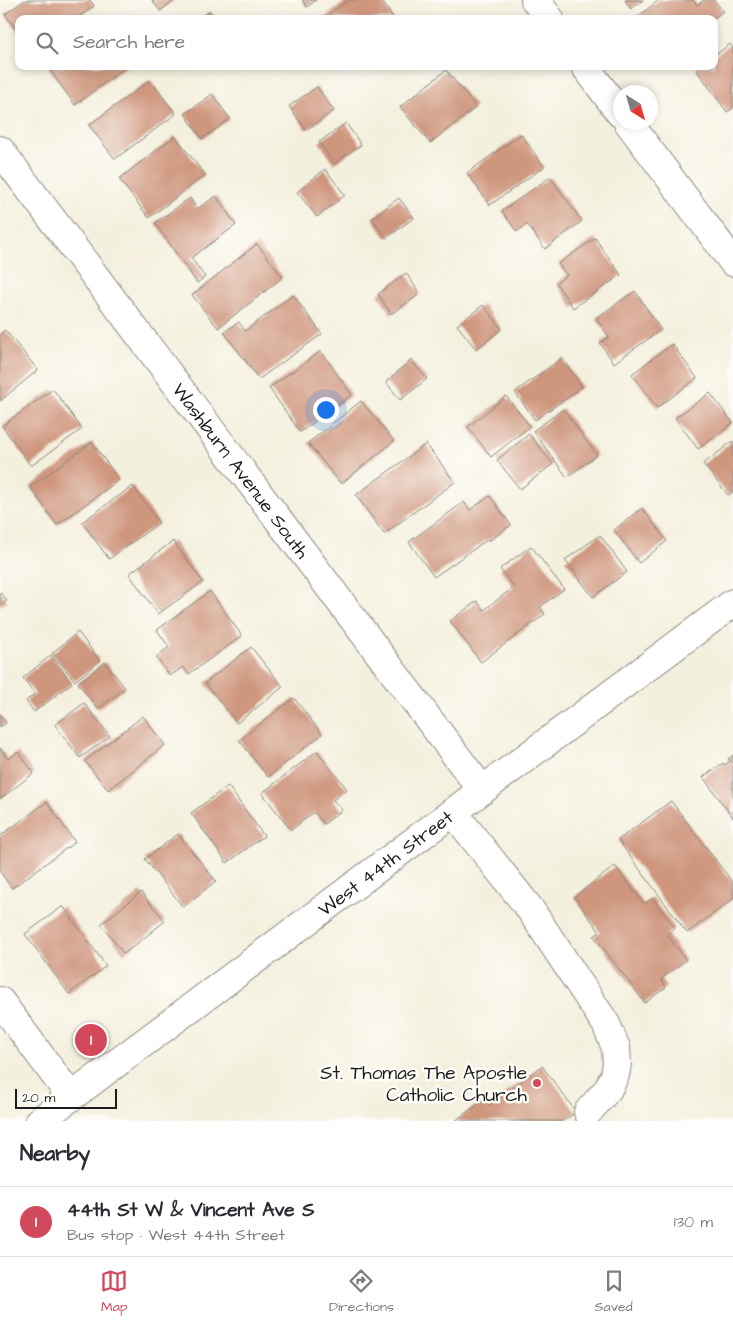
<!DOCTYPE html>
<meta charset="utf-8">
<style>
body{margin:0;font-family:"Architects Daughter",sans-serif;background:#f2f2f3;color:#2b2b33}
.compass{position:absolute;left:613px;top:85px;width:45px;height:45px;border-radius:50%;background:#fff;box-shadow:0 2px 8px #0003;rotate:143deg}
.scale{position:absolute;left:15px;bottom:12px;width:102px;box-sizing:border-box;padding-left:5px;border:2px solid #1c1c1c;border-top:0;font-size:14px;line-height:18px;white-space:nowrap;color:#1c1c1c;-webkit-text-stroke:4px #fdfcf7;paint-order:stroke}
.you{position:absolute;left:325px;top:409px;width:18px;height:18px;margin:-12px;border:4px solid #fff;border-radius:50%;background:#1a73e8;box-shadow:0 0 0 8px #1a73e833}
.badge{display:grid;place-items:center;width:32px;height:32px;border-radius:50%;background:#d1495b;color:#fff;font-size:16px;font-weight:700}
.pin{position:absolute;translate:-50% -50%;border:2px solid #fff;box-shadow:0 1px 5px #0006}
.list{margin:0;padding:0;list-style:none}
h2{display:flex;justify-content:space-between;align-items:center;height:65px;margin:0;padding:0 20px;font-size:21px}
h2 small{font-size:16px;font-weight:400;color:#7c7c81}
.list li{display:grid;grid-template-columns:32px 1fr auto;gap:15px;align-items:center;box-sizing:border-box;height:70px;padding:0 20px;border-top:1px solid #e1e1e2}
.list b{display:block;font-size:19px;white-space:nowrap}
.list p{margin:0;font-size:16px;white-space:nowrap;color:#7c7c81}
.list em{font-size:16px;font-style:normal;color:#7c7c81}
.icon{flex:none;width:28px;height:28px;fill:none;stroke:currentColor;stroke-width:2;stroke-linecap:round;stroke-linejoin:round}
.map{position:relative;flex:none;width:733px;height:1121px;overflow:hidden}
.search{position:absolute;background:#fff;box-shadow:0 2px 8px #0003;left:15px;right:15px;top:15px;height:55px;display:flex;align-items:center;gap:12px;box-sizing:border-box;padding:0 18px;border-radius:10px;color:#7c7c81;font-size:19px}
.sheet{height:135px;background:#fff}
nav{display:flex;justify-content:space-around;align-items:center;box-sizing:border-box;height:70px;border-top:1px solid #e1e1e2;background:#fff;font-size:14px;color:#7c7c81}
nav a{display:grid;justify-items:center;gap:2px}
nav .on{color:#d1495b}
.map>svg:first-child{display:block}
.building{fill:#cf967e}
.lines{fill:none;stroke-linecap:round;stroke-linejoin:round}
.minor-casing{stroke:#88867d;stroke-width:30}
.minor{stroke:#fff;stroke-width:28}
.poi-dot{fill:#d1495b;stroke:#fdfcf7;stroke-width:2}
.labels{text-anchor:middle;stroke-width:5;stroke-linejoin:round;paint-order:stroke}
.street-label{font-size:19px;fill:#1c1c1c;stroke:#fdfcf7}
.poi-label{font-size:19px;fill:#1c1c1c;stroke:#fdfcf7;text-anchor:end}
</style>
<div class="map">
<svg width="733" height="1121" viewBox="0 0 733 1121">
<rect width="100%" height="100%" fill="#fdfcf7"/>
<filter id="ink" filterUnits="userSpaceOnUse"><feTurbulence type="fractalNoise" baseFrequency=".02" numOctaves="2"/><feDisplacementMap in="SourceGraphic" scale="10" xChannelSelector="R" yChannelSelector="G"/><feConvolveMatrix kernelMatrix="1 2 1 2 8 2 1 2 1" color-interpolation-filters="sRGB"/></filter>
<filter id="wash" filterUnits="userSpaceOnUse"><feTurbulence type="fractalNoise" baseFrequency=".0096" numOctaves="4" result="noise"/><feDisplacementMap in="SourceGraphic" scale="20" xChannelSelector="R" yChannelSelector="G"/><feGaussianBlur stdDeviation="1.12" result="paint"/><feColorMatrix in="noise" values="0 0 0 0 0 0 0 0 0 0 0 0 0 0 0 0 0 1.4 0 .05"/><feComposite in="paint" operator="in"/></filter>
<g filter="url(#wash)">
<rect width="100%" height="100%" fill="#f4f0de"/>
<g id="blocks">
<g class="building">
<polygon points="25,0 90,0 94,6 77,19 19,19 19,34 5,14"/>
<polygon points="152,0 175,0 160,11"/>
<polygon points="302,0 316,0 307,7"/>
<polygon points="348,0 381,0 394,19 322,19"/>
<polygon points="625,0 643,0 631,9"/>
<polygon points="659,0 693,0 697,5 704,0 714,0 723,11 713,19 635,19"/>
<polygon points="210,11 216,19 199,19"/>
<polygon points="730,44 733,48 733,108 727,112 696,69 699,66 714,66 714,56"/>
<polygon points="47,66 127,66 75,105"/>
<polygon points="446,70 476,107 430,143 400,107"/>
<polygon points="150,80 176,114 115,159 89,125"/>
<polygon points="317,87 334,111 306,130 289,106"/>
<polygon points="212,94 230,119 202,139 185,114"/>
<polygon points="346,123 361,145 334,164 319,142"/>
<polygon points="521,134 544,167 490,205 467,173"/>
<polygon points="175,136 205,175 149,218 119,179"/>
<polygon points="325,169 345,195 317,217 297,192"/>
<polygon points="550,177 582,221 545,249 527,224 517,232 502,211"/>
<polygon points="216,196 236,225 191,258 205,277 197,283 155,223 190,198 197,209"/>
<polygon points="399,198 414,218 386,238 372,218"/>
<polygon points="595,238 621,275 573,308 556,283 567,275 558,264"/>
<polygon points="257,244 283,277 218,328 192,295"/>
<polygon points="406,273 420,294 391,314 378,294"/>
<polygon points="635,291 661,330 614,363 600,343 609,337 596,318"/>
<polygon points="293,295 322,334 259,379 224,332 239,322 245,331"/>
<polygon points="483,305 502,329 476,349 457,325"/>
<polygon points="5,330 38,370 0,401 0,334"/>
<polygon points="672,344 697,378 657,408 632,374"/>
<polygon points="321,351 352,395 300,432 269,388"/>
<polygon points="562,358 582,387 535,420 515,392"/>
<polygon points="411,360 427,379 400,400 386,382"/>
<polygon points="53,389 82,429 31,466 2,426"/>
<polygon points="710,393 733,423 698,449 675,418"/>
<polygon points="506,396 530,426 491,457 468,427"/>
<polygon points="361,401 394,441 341,484 308,443"/>
<polygon points="563,409 597,455 567,477 533,431"/>
<polygon points="529,434 553,464 520,489 497,460"/>
<polygon points="733,441 733,492 728,495 703,464"/>
<polygon points="92,442 119,480 57,525 30,487"/>
<polygon points="426,444 455,482 384,534 356,495"/>
<polygon points="133,486 159,523 109,559 82,522"/>
<polygon points="490,496 511,525 489,541 488,539 434,577 409,542 464,502 470,510"/>
<polygon points="642,508 667,541 639,563 614,530"/>
<polygon points="600,535 627,572 593,597 565,560"/>
<polygon points="173,541 203,582 158,614 129,574"/>
<polygon points="531,546 564,589 540,607 545,614 481,662 450,621 477,601 484,610 514,587 500,569"/>
<polygon points="210,591 242,636 189,674 183,667 170,676 156,657 169,647 157,630"/>
<polygon points="0,592 7,601 0,606"/>
<polygon points="78,632 100,661 75,681 52,653"/>
<polygon points="251,647 283,687 237,723 205,683"/>
<polygon points="51,655 72,683 34,712 26,701 35,694 23,678"/>
<polygon points="105,662 125,688 98,709 78,683"/>
<polygon points="294,698 322,734 268,777 239,740"/>
<polygon points="84,703 110,736 80,758 55,725"/>
<polygon points="0,714 6,723 0,727"/>
<polygon points="143,716 165,745 108,790 85,761"/>
<polygon points="0,748 8,759 18,752 34,773 0,799"/>
<polygon points="317,751 347,789 333,800 342,810 324,824 314,812 291,830 262,793"/>
<polygon points="733,755 733,818 703,777 723,763 724,765 731,761 728,759"/>
<polygon points="228,786 264,836 227,863 191,813"/>
<polygon points="671,801 733,883 733,899 687,933 618,840"/>
<polygon points="47,802 75,842 12,888 0,872 0,836"/>
<polygon points="178,834 216,881 183,907 145,859"/>
<polygon points="615,866 644,904 652,898 675,928 667,934 686,960 661,979 666,987 645,1003 594,936 600,932 574,897"/>
<polygon points="141,892 165,921 124,954 101,924"/>
<polygon points="63,906 106,966 69,994 25,934"/>
<polygon points="542,1066 576,1112 563,1121 455,1121 485,1099 490,1105"/>
</g>
</g>
</g>
<g filter="url(#ink)">
<use href="#blocks" fill-opacity="0" stroke="#88867d" stroke-width="1"/>
<g class="lines">
<defs>
<g id="minor">
<polyline points="535,0 550,19"/>
<polyline points="585,66 620,113"/>
<polyline points="628,122 733,262"/>
<path id="s1" d="M0,150L482,790"/>
<polyline points="453,812 530,909 606,1024 616,1048 617,1064 615,1075 608,1089 588,1112"/>
<polyline points="0,1001 71,1097"/>
<path id="s2" d="M39,1121L733,603"/>
</g>
</defs>
<use href="#minor" class="minor-casing"/>
<use href="#minor" class="minor"/>
</g>
</g>
<circle class="poi-dot" cx="537" cy="1083" r="5"/>
<g class="labels">
<g class="street-label">
<text dy="7" stroke="none"><textPath href="#s1" startOffset="401">Washburn Avenue South</textPath></text>
<text dy="7" stroke="none"><textPath href="#s2" startOffset="432">West 44th Street</textPath></text>
</g>
<g class="poi-label">
<text x="527" y="1079">St. Thomas The Apostle<tspan x="527" dy="22">Catholic Church</tspan></text>
</g>
</g>
</svg>
<svg class="compass" viewBox="-18 -18 36 36"><path d="M0-13l5 13h-10z" fill="#e53935"/><path d="M0 13l5-13h-10z" fill="#7c7c81"/></svg>
<div class="scale">20 m</div>
<div class="you"></div>
<div class="pin badge" style="left:91px;top:1040px">1</div>
<div class="search"><svg class="icon" aria-label="search" viewBox="0 0 24 24"><circle cx="10" cy="10" r="6"/><path d="M15 15l6 6"/></svg>Search here</div>
</div>
<section class="sheet">
<h2>Nearby<small></small></h2>
<ul class="list">
<li><span class="badge">1</span><div><b>44th St W &amp; Vincent Ave S</b><p>Bus stop · West 44th Street</p></div><em>130 m</em></li>
</ul>
</section>
<nav>
<a class="on"><svg class="icon" aria-label="map" viewBox="0 0 24 24"><path d="M3 6l6-2 6 2 6-2v14l-6 2-6-2-6 2zM9 4v14M15 6v14"/></svg>Map</a>
<a><svg class="icon" aria-label="directions" viewBox="0 0 24 24"><path d="M12 3l9 9-9 9-9-9zM9 14v-3h6M13 9l2 2-2 2"/></svg>Directions</a>
<a><svg class="icon" aria-label="saved" viewBox="0 0 24 24"><path d="M7 4h10v16l-5-4-5 4z"/></svg>Saved</a>
</nav>
